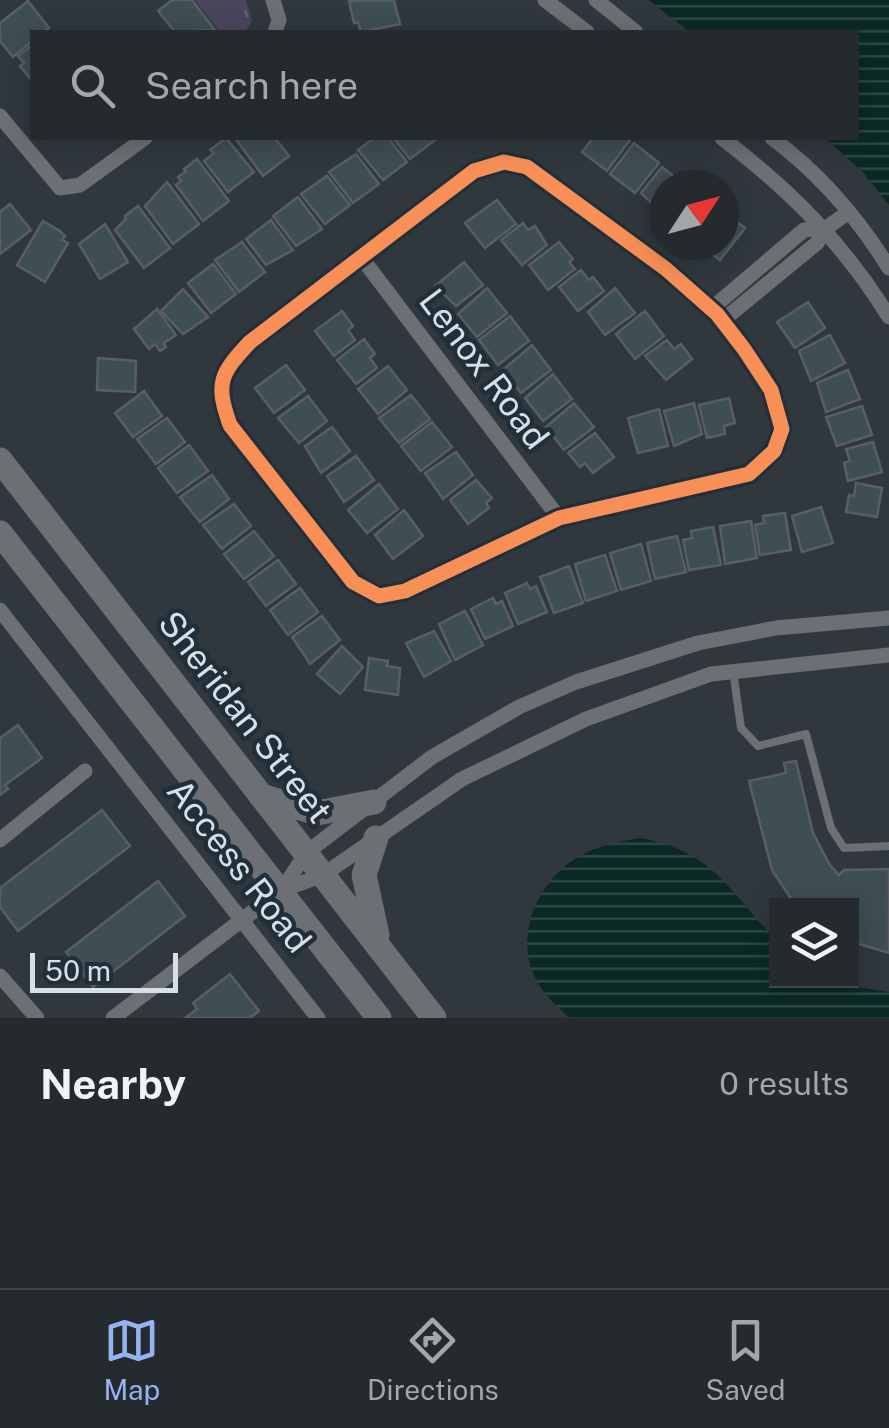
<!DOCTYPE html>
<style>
body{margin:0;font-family:"Public Sans",sans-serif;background:#30363a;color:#f1f3f6}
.controls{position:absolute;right:30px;bottom:30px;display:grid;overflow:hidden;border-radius:0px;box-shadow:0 5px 25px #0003}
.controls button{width:90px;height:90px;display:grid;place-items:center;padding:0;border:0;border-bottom:2px solid #41464a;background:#242a2e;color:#f1f3f6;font:50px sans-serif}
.compass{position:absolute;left:649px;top:170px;width:90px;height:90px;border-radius:50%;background:#242a2e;box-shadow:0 5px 25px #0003;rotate:54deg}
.scale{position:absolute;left:30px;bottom:25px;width:148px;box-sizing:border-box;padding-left:10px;border:5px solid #d6e0e7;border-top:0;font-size:28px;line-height:35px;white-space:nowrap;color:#d6e0e7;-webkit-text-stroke:8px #202f3a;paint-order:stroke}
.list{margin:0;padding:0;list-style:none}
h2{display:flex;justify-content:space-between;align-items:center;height:130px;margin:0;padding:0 40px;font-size:42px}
h2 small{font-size:32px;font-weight:400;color:#a3a7aa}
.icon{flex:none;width:55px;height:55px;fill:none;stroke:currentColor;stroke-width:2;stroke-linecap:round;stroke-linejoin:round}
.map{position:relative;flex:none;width:889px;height:1018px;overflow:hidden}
.search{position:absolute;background:#242a2e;box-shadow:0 5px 25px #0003;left:30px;right:30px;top:30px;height:110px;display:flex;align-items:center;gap:25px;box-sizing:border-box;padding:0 35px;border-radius:0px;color:#a3a7aa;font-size:38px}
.sheet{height:270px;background:#242a2e}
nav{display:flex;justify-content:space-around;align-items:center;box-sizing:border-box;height:140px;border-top:2px solid #41464a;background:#242a2e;font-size:28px;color:#a3a7aa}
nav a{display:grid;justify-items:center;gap:5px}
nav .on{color:#95b2f1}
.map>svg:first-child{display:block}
.grass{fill:url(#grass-tufts)}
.water{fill:url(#water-rules)}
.building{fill:#3f4e53;stroke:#575f63;stroke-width:2.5}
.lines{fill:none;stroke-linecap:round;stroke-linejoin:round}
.lane{stroke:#6c6f74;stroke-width:8}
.street{stroke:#6c6f74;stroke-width:15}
.primary{stroke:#6c7075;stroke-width:25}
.cycleway-casing{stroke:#202f3a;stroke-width:21}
.cycleway{stroke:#f78f57;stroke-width:15}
.labels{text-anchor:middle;stroke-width:9;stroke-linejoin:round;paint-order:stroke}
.street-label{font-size:35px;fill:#d6e0e7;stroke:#202f3a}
</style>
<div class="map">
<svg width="889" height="1018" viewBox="0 0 889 1018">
<defs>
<pattern id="grass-tufts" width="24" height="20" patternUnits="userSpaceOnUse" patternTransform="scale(2.5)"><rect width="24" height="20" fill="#49455c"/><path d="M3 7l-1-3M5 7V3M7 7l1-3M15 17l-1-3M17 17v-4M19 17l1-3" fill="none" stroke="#626073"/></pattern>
<pattern id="water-rules" width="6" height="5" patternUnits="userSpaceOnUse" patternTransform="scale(2.5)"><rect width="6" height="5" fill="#0a2925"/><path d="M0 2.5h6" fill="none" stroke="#2d4845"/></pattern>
</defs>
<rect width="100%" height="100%" fill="#30383e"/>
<polygon class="grass" points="195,0 246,0 252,21 245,32 220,32"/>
<g class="water">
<polygon points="648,0 889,0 889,205 862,171 825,138 856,138 856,32 690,32"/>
<path d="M639,838C713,850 729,891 776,940V981H844L863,988L889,992V1018H570L565,1014C556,1005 545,995 539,985C511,940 536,882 579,856C597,846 619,842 639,838Z"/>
</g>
<g class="building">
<polygon points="172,0 192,0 215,30 175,32 158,11"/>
<polygon points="394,0 400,24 361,32 358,22 354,23 349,1"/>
<polygon points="28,1 49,28 43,32 32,32 32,41 13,57 0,41 0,23"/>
<polygon points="32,45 32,81 20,66 24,63 18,56"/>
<polygon points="226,138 254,172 228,192 204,161 214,153 210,150"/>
<polygon points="235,138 275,138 289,156 263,176"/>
<polygon points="374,138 388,138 407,162 383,180 358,150"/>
<polygon points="393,138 433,138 435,140 410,159"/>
<polygon points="593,138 627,138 630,140 607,171 582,152"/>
<polygon points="634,143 659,163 635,193 610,174"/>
<polygon points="356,154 379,184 353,203 329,172"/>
<polygon points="197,159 229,201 203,221 176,185 181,181 178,177 186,171 184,169"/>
<polygon points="662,167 685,185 664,185 664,215 641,193"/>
<polygon points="327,176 350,205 325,224 301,194"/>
<polygon points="167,182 199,224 173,244 145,206"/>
<polygon points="298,197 322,229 296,246 273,216"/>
<polygon points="497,200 516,224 485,248 465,223"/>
<polygon points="10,204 31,230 0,254 0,212"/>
<polygon points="138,206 170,248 144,268 115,230 126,219 125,216"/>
<polygon points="724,212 745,228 720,260 701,245 724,245"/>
<polygon points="271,220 293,250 266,265 246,239"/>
<polygon points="43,221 60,231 65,236 62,240 68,243 45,282 17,265"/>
<polygon points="523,223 528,230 535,226 547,245 522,265 501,240"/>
<polygon points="105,224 128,262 100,279 79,244"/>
<polygon points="242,242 265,272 239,292 215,260"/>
<polygon points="559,242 573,259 569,262 575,269 548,290 529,265"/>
<polygon points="464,262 483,285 456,306 435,286"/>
<polygon points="213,264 236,294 211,313 188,283"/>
<polygon points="581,270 589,280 593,277 604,291 578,311 559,287"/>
<polygon points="487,288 507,313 477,337 458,314"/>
<polygon points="615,288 635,313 605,335 588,312"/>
<polygon points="183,289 208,317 183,334 161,311"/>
<polygon points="808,302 825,328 795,348 777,322"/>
<polygon points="157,309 176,335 164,343 166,347 160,351 155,344 149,349 134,329"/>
<polygon points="342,311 353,326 348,330 355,340 334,356 315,331"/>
<polygon points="645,311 664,336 635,359 616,334"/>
<polygon points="510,316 529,341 498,365 479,340"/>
<polygon points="830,335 845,363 811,381 799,351"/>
<polygon points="364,339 375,354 370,358 377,368 356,384 337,360"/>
<polygon points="667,340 674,349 681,344 692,359 666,380 645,356"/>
<polygon points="532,345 551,370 521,393 503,370"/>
<polygon points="98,358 136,361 135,392 97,390"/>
<polygon points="286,365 305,390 274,413 255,388"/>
<polygon points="388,366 407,390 378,414 358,389"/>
<polygon points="848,370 860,399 826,412 817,383"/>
<polygon points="553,374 572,399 543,421 525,398"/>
<polygon points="144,391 162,416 133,437 115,413"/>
<polygon points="411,395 430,419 399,443 379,418"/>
<polygon points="308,396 327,421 299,443 278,418"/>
<polygon points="729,398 735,423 724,426 725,434 707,438 699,405"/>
<polygon points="574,403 594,427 564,450 546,427"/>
<polygon points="694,403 702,434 674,446 664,411"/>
<polygon points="862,406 872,435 837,446 826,417"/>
<polygon points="659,409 668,446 638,453 628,418"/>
<polygon points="167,418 185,442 156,464 137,439"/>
<polygon points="432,422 452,447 421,471 401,446"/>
<polygon points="332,427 350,451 321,473 305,446"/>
<polygon points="595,433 614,457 593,473 585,463 580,467 568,453"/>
<polygon points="873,442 882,472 848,481 844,463 850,461 846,449"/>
<polygon points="189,445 208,471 177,493 158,468"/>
<polygon points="456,452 473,475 443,499 425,473"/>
<polygon points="356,456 374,480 344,502 327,476"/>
<polygon points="212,475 229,499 200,522 180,497"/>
<polygon points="476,480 492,498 486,503 489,508 468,524 450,500"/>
<polygon points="856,483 882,488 877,517 846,512 849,495 854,496"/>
<polygon points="379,484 398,509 367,533 348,510"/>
<polygon points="234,504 251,526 222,549 203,525"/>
<polygon points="821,507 833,543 802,552 792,516"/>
<polygon points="404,510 423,536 393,559 375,535"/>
<polygon points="785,513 791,550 760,555 755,525 764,523 763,516"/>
<polygon points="751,521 757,558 725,564 720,526"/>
<polygon points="713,527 721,565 689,570 683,540 692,538 691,531"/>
<polygon points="254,531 274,556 244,579 224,554"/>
<polygon points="677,536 686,572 655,579 647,543"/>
<polygon points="641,544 651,581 621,590 610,553"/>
<polygon points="605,555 617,591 586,601 575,564"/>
<polygon points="278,560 296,584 266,606 248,582"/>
<polygon points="569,566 583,603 554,613 540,577"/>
<polygon points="527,583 530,589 536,586 547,612 518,624 505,593"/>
<polygon points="300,588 318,612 288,635 270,610"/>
<polygon points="493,598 496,604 502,601 513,626 485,639 471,609"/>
<polygon points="465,611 483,645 455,660 439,624"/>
<polygon points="322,616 340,640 310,664 292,637"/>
<polygon points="434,631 451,661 424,677 406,643"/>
<polygon points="342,646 363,667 340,694 317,674"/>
<polygon points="369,658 388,661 387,666 400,668 398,695 365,690"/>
<polygon points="18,725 42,758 5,785 8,789 0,795 0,738"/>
<polygon points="796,761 813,833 830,865 839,875 844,870 889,869 889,953 852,942 852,906 796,906 772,870 749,781 786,773 784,763"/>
<polygon points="102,810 130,846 18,931 0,907 0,888"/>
<polygon points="158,881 185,916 93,987 66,952"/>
<polygon points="230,974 259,1011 250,1018 185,1018 197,1009 193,1003"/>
</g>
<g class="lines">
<polyline class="lane" points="733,671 741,728 758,746 806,734 831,828 844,848 889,846"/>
<g class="street">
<polyline points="273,0 279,20 275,32"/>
<polyline points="545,0 587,32"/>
<polyline points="596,0 636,32"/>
<polyline points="0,116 60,188 80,185 145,138"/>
<path d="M722,138C791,191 843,243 889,317"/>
<path d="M772,138C819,173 858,218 889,268"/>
<path d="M504,162L527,167L666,269L717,314L744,349L771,390L782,429L774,451L749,474L559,518L405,591L379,596L353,582L230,425C215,383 220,374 250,342L474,171Z"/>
<polyline points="361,257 559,518"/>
<polyline points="711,309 804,230 826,228"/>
<polyline points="722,321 817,243 826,228 849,212"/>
<polyline points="0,610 318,1018"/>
<polyline points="0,840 85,771"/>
<polyline points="282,890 306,853 432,757 519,707 576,682 698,643 776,628 889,618"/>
<polyline points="0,976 37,1018"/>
<polyline points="113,1018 280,891 323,875 462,779 586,719 711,674 889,655"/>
</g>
<g class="primary">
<polyline points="0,460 434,1018"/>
<polyline points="0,533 379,1018"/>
<polyline points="261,796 317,813 374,802"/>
<polyline points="376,838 364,875 377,935"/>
</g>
<defs>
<path id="cycleway" d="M504,162L527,167L666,269L717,314L744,349L771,390L782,429L774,451L749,474L559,518L405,591L379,596L353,582L230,425C215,383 220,374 250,342L474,171Z"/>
</defs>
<use href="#cycleway" class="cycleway-casing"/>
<use href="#cycleway" class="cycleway"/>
</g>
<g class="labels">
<g class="street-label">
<text transform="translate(484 369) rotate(53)" y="12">Lenox Road</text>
<text transform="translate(245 717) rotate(52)" y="12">Sheridan Street</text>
<text transform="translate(239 866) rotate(52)" y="12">Access Road</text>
</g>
</g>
</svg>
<div class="controls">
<button><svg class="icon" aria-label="layers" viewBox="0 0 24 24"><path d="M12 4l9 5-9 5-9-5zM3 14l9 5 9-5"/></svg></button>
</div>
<svg class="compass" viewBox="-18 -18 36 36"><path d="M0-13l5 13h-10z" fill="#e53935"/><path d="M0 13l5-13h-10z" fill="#a3a7aa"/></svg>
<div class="scale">50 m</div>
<div class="search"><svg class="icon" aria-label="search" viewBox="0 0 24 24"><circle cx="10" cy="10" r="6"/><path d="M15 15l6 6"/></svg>Search here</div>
</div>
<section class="sheet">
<h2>Nearby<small>0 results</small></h2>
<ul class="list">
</ul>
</section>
<nav>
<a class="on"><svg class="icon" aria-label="map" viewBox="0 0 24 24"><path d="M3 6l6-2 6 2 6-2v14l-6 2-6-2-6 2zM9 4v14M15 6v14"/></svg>Map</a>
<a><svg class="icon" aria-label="directions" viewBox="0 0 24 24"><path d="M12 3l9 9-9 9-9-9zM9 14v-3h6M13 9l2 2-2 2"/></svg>Directions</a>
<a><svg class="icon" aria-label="saved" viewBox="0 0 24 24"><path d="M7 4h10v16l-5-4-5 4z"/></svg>Saved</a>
</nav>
